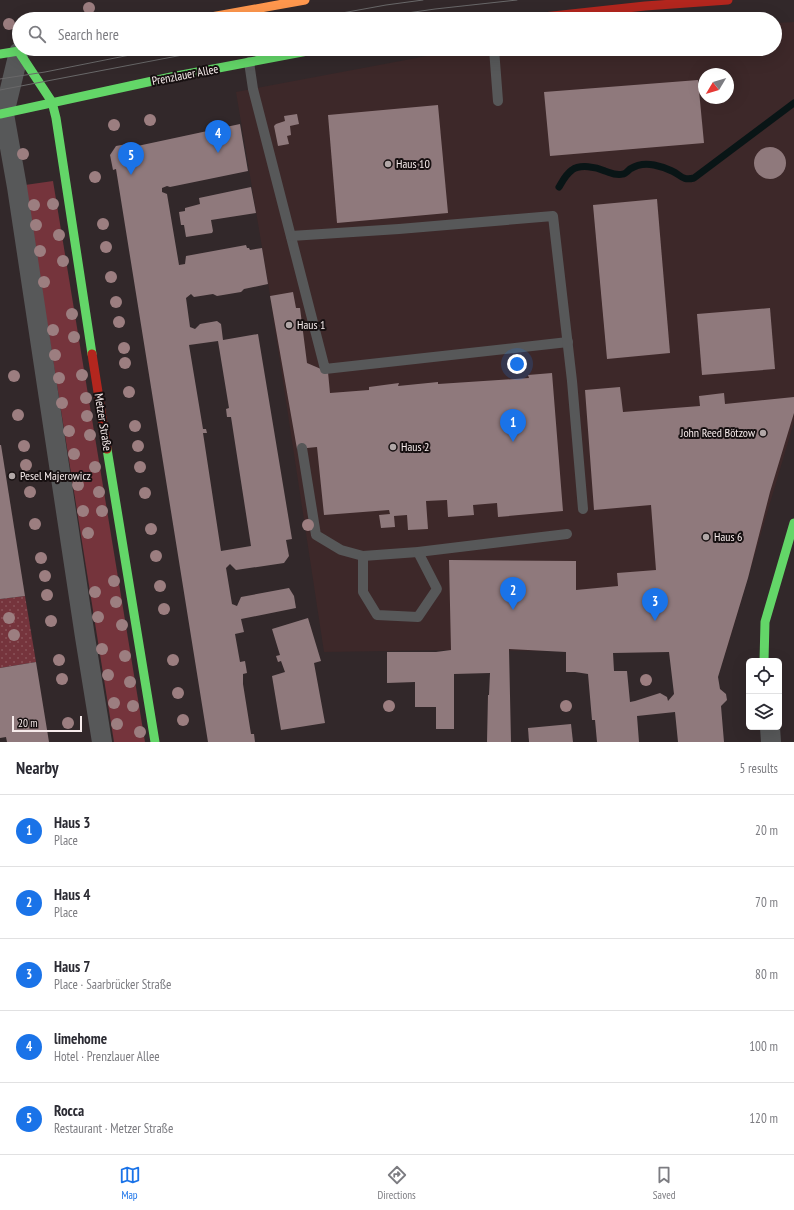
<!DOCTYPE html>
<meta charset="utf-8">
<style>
body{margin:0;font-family:"PT Sans Narrow",sans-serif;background:#f7f7f7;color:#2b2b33}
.controls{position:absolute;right:12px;bottom:12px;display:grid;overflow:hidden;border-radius:6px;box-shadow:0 4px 16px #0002}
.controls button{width:36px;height:36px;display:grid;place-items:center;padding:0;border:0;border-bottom:1px solid #e1e1e2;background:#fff;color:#2b2b33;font:20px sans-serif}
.compass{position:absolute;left:698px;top:68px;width:36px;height:36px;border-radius:50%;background:#fff;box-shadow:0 4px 16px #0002;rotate:232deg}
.scale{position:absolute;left:12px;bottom:10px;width:70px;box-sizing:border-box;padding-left:4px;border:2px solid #f6ebeb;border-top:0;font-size:11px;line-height:14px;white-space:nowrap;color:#f6ebeb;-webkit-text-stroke:3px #171011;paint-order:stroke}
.you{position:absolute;left:517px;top:364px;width:14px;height:14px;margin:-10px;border:3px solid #fff;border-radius:50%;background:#1a73e8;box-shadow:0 0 0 6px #1a73e833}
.badge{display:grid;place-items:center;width:26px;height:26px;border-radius:50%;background:#1a73e8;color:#fff;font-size:13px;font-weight:700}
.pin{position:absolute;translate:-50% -33px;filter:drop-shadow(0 1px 2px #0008)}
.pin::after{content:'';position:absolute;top:21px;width:14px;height:12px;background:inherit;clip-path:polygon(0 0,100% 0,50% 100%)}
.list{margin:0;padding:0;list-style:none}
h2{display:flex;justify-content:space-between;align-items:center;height:52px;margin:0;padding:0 16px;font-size:17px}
h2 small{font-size:13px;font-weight:400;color:#7c7c81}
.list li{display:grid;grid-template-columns:26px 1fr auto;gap:12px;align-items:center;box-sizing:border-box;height:72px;padding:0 16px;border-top:1px solid #e1e1e2}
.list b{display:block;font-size:15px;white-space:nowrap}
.list p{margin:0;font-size:13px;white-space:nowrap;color:#7c7c81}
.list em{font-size:13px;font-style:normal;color:#7c7c81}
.icon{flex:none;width:22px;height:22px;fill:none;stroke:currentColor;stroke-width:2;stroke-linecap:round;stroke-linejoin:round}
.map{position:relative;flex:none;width:794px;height:742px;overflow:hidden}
.search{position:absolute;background:#fff;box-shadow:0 4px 16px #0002;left:12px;right:12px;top:12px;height:44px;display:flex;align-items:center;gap:10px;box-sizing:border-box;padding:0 14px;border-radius:22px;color:#7c7c81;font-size:15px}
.sheet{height:412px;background:#fff}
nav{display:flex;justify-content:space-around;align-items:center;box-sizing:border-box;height:56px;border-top:1px solid #e1e1e2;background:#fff;font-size:11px;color:#7c7c81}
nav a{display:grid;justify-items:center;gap:2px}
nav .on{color:#1a73e8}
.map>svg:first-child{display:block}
.built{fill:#3d2829;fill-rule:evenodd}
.green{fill:#75343c}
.park{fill:url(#park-dots)}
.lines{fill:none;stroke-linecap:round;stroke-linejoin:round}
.stream{stroke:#091516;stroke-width:7}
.building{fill:#8f797c;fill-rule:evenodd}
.lane{stroke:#575859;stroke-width:10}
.street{stroke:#575859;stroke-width:20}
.fast{stroke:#63d668;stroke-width:9}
.slow{stroke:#ff974d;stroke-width:9}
.jam{stroke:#b3261e;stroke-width:9}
.tram{stroke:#696869;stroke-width:1}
.tree{fill:#9c7e80}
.poi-dot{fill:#b1a7a7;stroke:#171011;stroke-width:1.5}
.labels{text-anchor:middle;stroke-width:4;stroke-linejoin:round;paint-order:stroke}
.street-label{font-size:12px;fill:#f6ebeb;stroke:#171011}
.poi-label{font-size:12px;fill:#f6ebeb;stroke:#171011;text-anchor:start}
</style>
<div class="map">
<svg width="794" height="742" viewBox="0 0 794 742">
<defs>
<pattern id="park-dots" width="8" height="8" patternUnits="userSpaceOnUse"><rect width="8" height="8" fill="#75343c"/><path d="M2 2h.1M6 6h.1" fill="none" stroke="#895258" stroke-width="1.8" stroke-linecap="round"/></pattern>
</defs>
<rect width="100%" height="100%" fill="#32282a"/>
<path class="built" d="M794,22V422L726,652L451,650L324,652L269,289L236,92L443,53L490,49H775V23ZM704,74H728V98H704Z"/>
<polygon class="green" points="53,181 145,742 114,742 25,185"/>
<polygon class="park" points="25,596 36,662 0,668 0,599"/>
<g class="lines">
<path class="stream" d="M559,187C562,182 566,174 572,170C580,164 596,167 605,171C611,173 616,176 623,174C625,174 628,171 630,169C638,164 645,163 654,165C659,166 666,168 672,171C681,175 682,181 694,178L794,103"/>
</g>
<g class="building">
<polygon points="698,80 704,143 550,156 544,92"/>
<polygon points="438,105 448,213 337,223 328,115"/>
<polygon points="297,114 299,124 290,126 291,135 287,136 289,144 278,146 274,126 276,124 285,121 284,116"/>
<path d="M240,124L248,171L170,187L167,186L162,188V192L167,194L179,265L185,264L186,256L246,245L247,248H249L250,250L262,248L268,284L244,289L241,292L217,296L213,294L194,297L191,294L186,298L190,327L195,329L200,324L217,321L221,324L223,340L258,334L292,539L286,540L289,556L284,563L236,570L230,564L226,568L232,604L237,606L241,597L289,588L294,596L296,608L241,619L244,632L235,634L240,662L245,661L247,673L243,674V684L251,734H254L255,742H208L116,169L113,170L110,155L116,146L127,144L128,148ZM218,341L229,408L226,409L227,417H231L251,546L221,551L203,433H207L206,429H203L189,345Z"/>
<circle cx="770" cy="163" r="16"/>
<polygon points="251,187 256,213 211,220 213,231 212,233 186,237 184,225 181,225 179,212 185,211 185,208 200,204 199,198"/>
<polygon points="657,199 670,353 607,359 593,205"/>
<polygon points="293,292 296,308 300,308 307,363 328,372 330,393 369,390 369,387 399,383 398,386 438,382 438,384 529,378 528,375 552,373 563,511 498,517 497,503 473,505 474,515 448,517 447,500 426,501 428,529 408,530 407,515 394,516 395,527 381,528 379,515 390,514 389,510 324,515 317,447 297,449 270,296"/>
<polygon points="770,308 775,369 702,375 697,314"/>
<path d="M620,387L623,412L700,406L699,396L724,393L725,404L794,397V413L770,492L748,578L718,677L720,689L726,694L727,700L721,706L724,742H678L675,712L637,716L639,742H597L595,720H592L588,674L575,672H566V652L509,649L511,742H487L488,695H489L490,673L454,674V729H436V707H415V682L387,683V652H436L451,650L449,560L576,561V590L618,586L617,573L656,570L651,505L594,510L585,390ZM669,652L674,694L668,701L667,697L660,693L635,701L630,702L627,671H614L613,653Z"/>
<polygon points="0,445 1,445 25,596 0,599"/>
<polygon points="308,618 321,661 314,663 325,723 281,730 272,676 285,672 281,661 278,662 276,656 280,655 272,629"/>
<polygon points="36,662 49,742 7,742 6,737 0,738 0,668"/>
<polygon points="571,724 573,742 529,742 528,728"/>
</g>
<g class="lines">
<g class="lane">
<polyline points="494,49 498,101"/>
<polyline points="249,62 253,89 325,369 568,342"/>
<polyline points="291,236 399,229 553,216 572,381 583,509"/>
<polyline points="302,448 316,535 341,550 363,556 418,552 567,534"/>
<polyline points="363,556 363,592 377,615 418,617 437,589 418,552"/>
</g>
<g class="street">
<polyline points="19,52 4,114 17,187 85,637 102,742"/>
<polyline points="770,727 771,742"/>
</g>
<g class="fast">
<polyline points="19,52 52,102 56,118 92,354"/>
<polyline points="0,54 31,49"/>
<polyline points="0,114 171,77 318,49"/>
<polyline points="107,449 155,742"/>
<polyline points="764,661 765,622 794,523"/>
</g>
<polyline class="slow" points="200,19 305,0"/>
<g class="jam">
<polyline points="525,19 645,6 728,0"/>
<polyline points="92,354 107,449"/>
</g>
<g class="tram">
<polyline points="309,19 386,5 423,0"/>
<polyline points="366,19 435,9 517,0"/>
<polyline points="0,79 45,72 160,49"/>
<polyline points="0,90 214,49"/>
</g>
</g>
<g class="tree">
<circle cx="89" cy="8" r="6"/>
<circle cx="9" cy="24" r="6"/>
<circle cx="150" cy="120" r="6"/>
<circle cx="114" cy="125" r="6"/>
<circle cx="23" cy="154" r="6"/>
<circle cx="95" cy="177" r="6"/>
<circle cx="53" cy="204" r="6"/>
<circle cx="34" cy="205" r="6"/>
<circle cx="103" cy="224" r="6"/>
<circle cx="36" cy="225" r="6"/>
<circle cx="59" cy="235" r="6"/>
<circle cx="106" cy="247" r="6"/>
<circle cx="40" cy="251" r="6"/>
<circle cx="63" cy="261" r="6"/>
<circle cx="111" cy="277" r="6"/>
<circle cx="44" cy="282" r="6"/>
<circle cx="116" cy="302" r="6"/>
<circle cx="72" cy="314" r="6"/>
<circle cx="119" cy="322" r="6"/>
<circle cx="53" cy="330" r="6"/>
<circle cx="74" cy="337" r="6"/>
<circle cx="124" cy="348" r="6"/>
<circle cx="55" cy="355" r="6"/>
<circle cx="125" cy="363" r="6"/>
<circle cx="82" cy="375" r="6"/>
<circle cx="14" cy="376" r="6"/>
<circle cx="59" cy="378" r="6"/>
<circle cx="129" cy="392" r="6"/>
<circle cx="86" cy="398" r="6"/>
<circle cx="62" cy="403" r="6"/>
<circle cx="18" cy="415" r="6"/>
<circle cx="87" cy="416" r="6"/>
<circle cx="135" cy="426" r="6"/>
<circle cx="69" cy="431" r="6"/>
<circle cx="90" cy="435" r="6"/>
<circle cx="24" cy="446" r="6"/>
<circle cx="138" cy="446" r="6"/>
<circle cx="74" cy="454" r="6"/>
<circle cx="26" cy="465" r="6"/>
<circle cx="95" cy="467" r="6"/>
<circle cx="140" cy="467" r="6"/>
<circle cx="78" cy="485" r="6"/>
<circle cx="30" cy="492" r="6"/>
<circle cx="99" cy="492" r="6"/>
<circle cx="145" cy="493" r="6"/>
<circle cx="83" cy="511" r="6"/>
<circle cx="102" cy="511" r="6"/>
<circle cx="35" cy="524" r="6"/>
<circle cx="308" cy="525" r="6"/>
<circle cx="151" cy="529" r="6"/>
<circle cx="88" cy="533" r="6"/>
<circle cx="156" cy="556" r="6"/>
<circle cx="41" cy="558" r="6"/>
<circle cx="45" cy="576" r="6"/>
<circle cx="114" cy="581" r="6"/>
<circle cx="160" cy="586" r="6"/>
<circle cx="95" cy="592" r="6"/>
<circle cx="47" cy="595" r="6"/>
<circle cx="116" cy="602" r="6"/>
<circle cx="164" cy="609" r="6"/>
<circle cx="98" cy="617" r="6"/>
<circle cx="9" cy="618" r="6"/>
<circle cx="51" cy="621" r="6"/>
<circle cx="122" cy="625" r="6"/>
<circle cx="14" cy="635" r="6"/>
<circle cx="102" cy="649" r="6"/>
<circle cx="125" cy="656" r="6"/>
<circle cx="59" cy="660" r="6"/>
<circle cx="173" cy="660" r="6"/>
<circle cx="108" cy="675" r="6"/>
<circle cx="62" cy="679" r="6"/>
<circle cx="646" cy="680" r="6"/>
<circle cx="130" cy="682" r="6"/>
<circle cx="178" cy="693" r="6"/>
<circle cx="114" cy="703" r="6"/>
<circle cx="133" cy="706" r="6"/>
<circle cx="389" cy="706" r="6"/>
<circle cx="566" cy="706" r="6"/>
<circle cx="183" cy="720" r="6"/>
<circle cx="68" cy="723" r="6"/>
<circle cx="117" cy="724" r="6"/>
<circle cx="140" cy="732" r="6"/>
</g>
<g class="poi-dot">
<circle cx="388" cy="164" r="4"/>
<circle cx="289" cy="325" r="4"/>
<circle cx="763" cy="433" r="4"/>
<circle cx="393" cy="447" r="4"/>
<circle cx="12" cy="476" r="4"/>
<circle cx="706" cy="537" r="4"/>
</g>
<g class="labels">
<g class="street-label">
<text transform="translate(185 75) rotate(-11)" y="4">Prenzlauer Allee</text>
<text transform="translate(103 422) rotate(81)" y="4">Metzer Straße</text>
</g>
<g class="poi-label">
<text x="396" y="168">Haus 10</text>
<text x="297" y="329">Haus 1</text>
<text x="755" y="437" text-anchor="end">John Reed Bötzow</text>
<text x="401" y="451">Haus 2</text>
<text x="20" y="480">Pesel Majerowicz</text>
<text x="714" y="541">Haus 6</text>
</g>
</g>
</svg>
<div class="controls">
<button><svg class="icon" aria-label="locate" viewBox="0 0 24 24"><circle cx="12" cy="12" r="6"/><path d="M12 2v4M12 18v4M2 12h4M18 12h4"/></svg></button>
<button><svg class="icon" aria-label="layers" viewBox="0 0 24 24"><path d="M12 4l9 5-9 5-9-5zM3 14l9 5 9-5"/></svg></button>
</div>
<svg class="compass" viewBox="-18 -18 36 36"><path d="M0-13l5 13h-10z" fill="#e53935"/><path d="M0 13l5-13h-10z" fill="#7c7c81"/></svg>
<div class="scale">20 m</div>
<div class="you"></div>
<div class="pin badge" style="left:513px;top:442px">1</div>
<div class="pin badge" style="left:513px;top:610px">2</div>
<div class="pin badge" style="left:655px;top:621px">3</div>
<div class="pin badge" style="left:218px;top:153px">4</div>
<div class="pin badge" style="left:131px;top:175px">5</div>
<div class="search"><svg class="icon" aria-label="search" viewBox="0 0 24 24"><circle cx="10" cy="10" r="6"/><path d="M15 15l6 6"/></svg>Search here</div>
</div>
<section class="sheet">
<h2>Nearby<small>5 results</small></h2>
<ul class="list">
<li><span class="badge">1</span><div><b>Haus 3</b><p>Place</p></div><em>20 m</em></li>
<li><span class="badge">2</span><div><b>Haus 4</b><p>Place</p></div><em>70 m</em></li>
<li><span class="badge">3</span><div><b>Haus 7</b><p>Place · Saarbrücker Straße</p></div><em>80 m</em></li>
<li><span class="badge">4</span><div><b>limehome</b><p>Hotel · Prenzlauer Allee</p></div><em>100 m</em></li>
<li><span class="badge">5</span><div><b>Rocca</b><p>Restaurant · Metzer Straße</p></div><em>120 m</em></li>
</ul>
</section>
<nav>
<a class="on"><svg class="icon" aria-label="map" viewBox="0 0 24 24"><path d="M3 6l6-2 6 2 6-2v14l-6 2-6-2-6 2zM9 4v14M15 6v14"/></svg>Map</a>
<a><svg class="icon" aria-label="directions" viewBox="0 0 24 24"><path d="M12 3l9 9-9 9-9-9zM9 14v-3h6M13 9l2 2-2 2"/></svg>Directions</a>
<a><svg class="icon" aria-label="saved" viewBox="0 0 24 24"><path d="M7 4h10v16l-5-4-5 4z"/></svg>Saved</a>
</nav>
